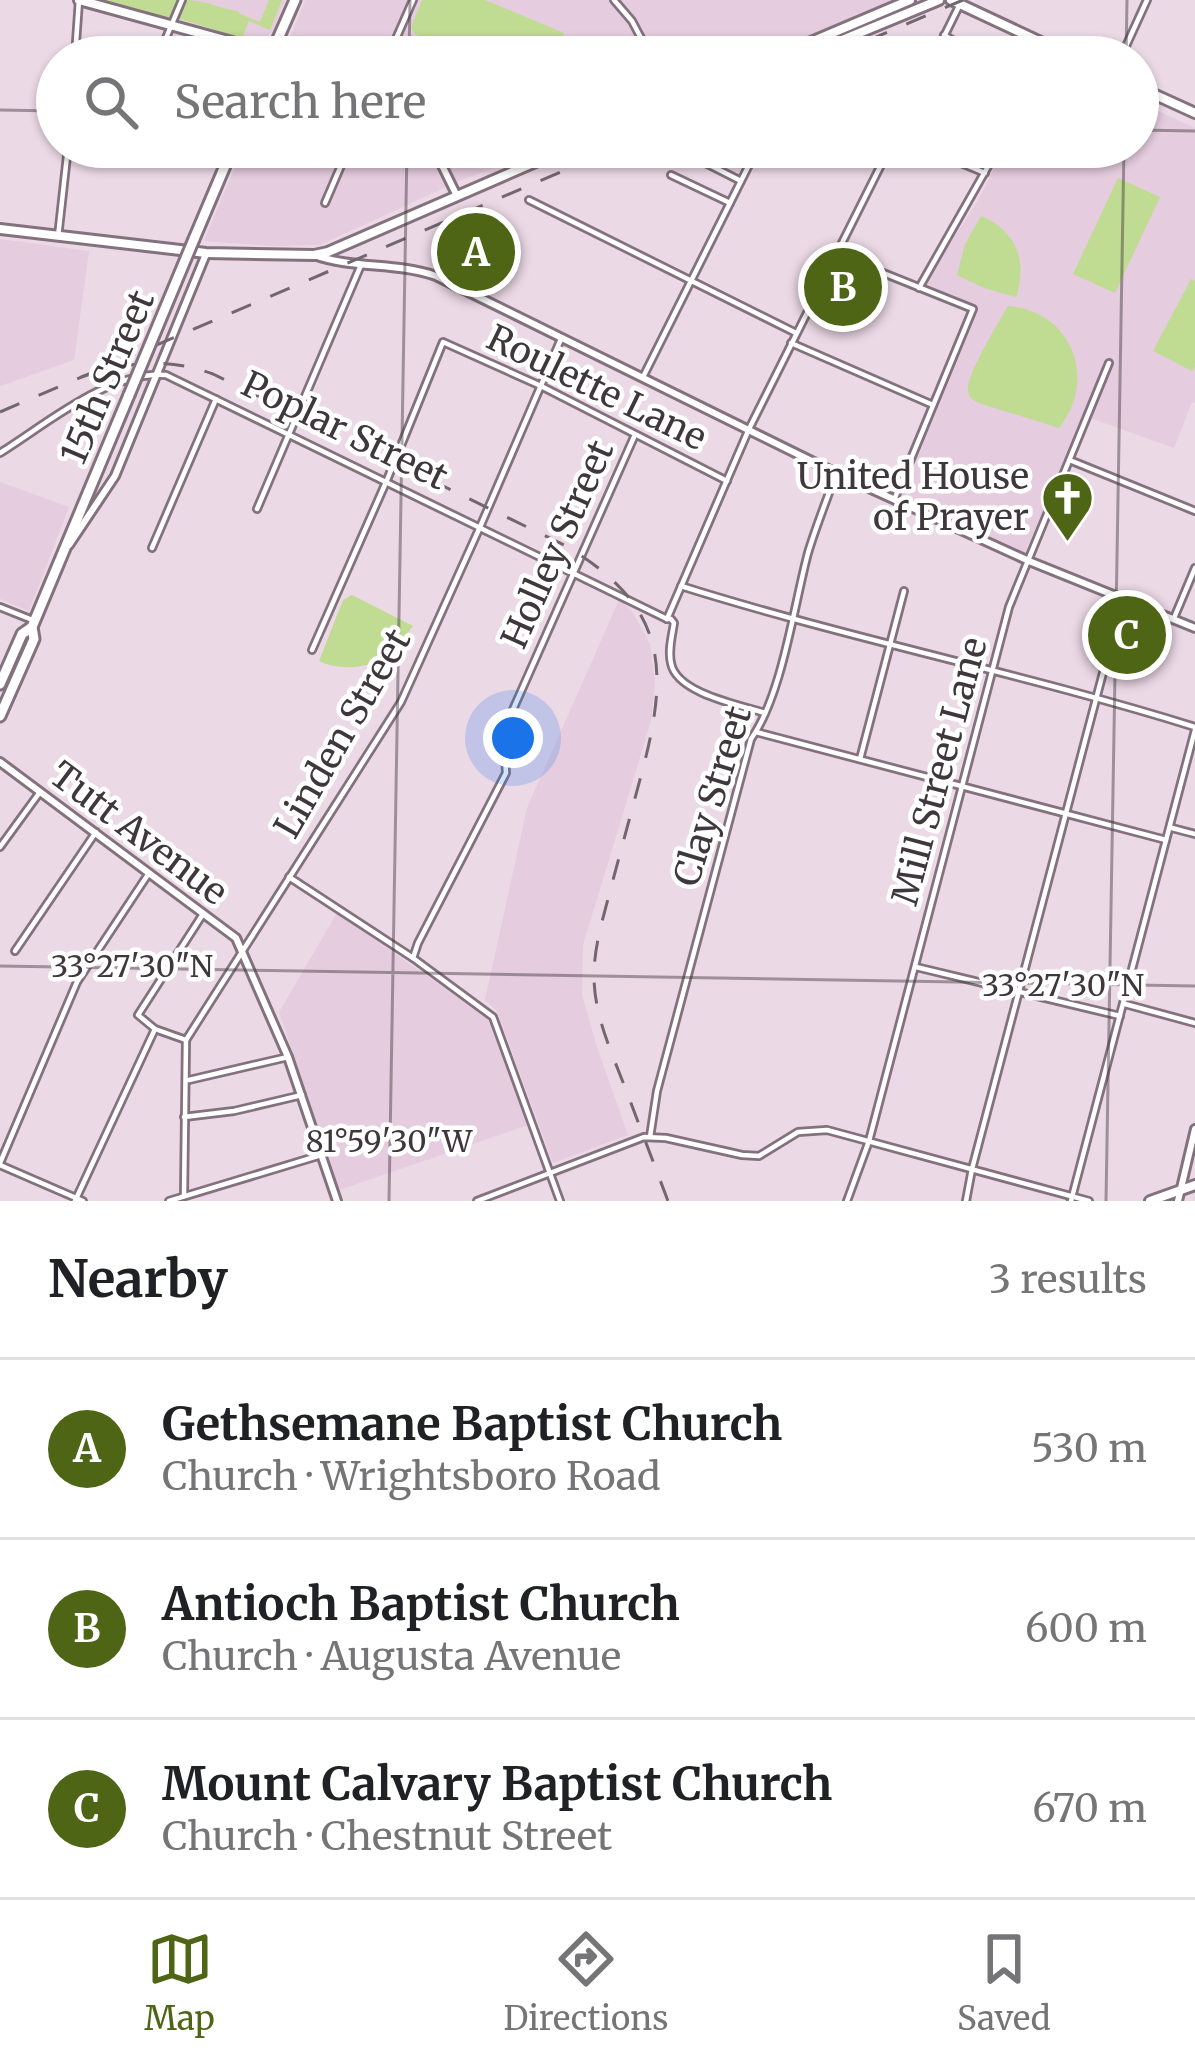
<!DOCTYPE html>
<meta charset="utf-8">
<style>
body{margin:0;font-family:Merriweather,serif;background:#f6f6f6;color:#202124}
.you{position:absolute;left:513px;top:738px;width:42px;height:42px;margin:-30px;border:9px solid #fff;border-radius:50%;background:#1a73e8;box-shadow:0 0 0 18px #1a73e833}
.badge{display:grid;place-items:center;width:78px;height:78px;border-radius:50%;background:#4d6515;color:#fff;font-size:39px;font-weight:700}
.pin{position:absolute;translate:-50% -50%;border:6px solid #fff;box-shadow:0 3px 12px #0006}
.list{margin:0;padding:0;list-style:none}
h2{display:flex;justify-content:space-between;align-items:center;height:156px;margin:0;padding:0 48px;font-size:51px}
h2 small{font-size:39px;font-weight:400;color:#757577}
.list li{display:grid;grid-template-columns:78px 1fr auto;gap:36px;align-items:center;box-sizing:border-box;height:180px;padding:0 48px;border-top:3px solid #e0e0e0}
.list b{display:block;font-size:45px;white-space:nowrap}
.list p{margin:0;font-size:39px;white-space:nowrap;color:#757577}
.list em{font-size:39px;font-style:normal;color:#757577}
.icon{flex:none;width:66px;height:66px;fill:none;stroke:currentColor;stroke-width:2;stroke-linecap:round;stroke-linejoin:round}
.map{position:relative;flex:none;width:1195px;height:1201px;overflow:hidden}
.search{position:absolute;background:#fff;box-shadow:0 3px 9px #0004;left:36px;right:36px;top:36px;height:132px;display:flex;align-items:center;gap:30px;box-sizing:border-box;padding:0 42px;border-radius:66px;color:#757577;font-size:45px}
.sheet{height:696px;background:#fff}
nav{display:flex;justify-content:space-around;align-items:center;box-sizing:border-box;height:168px;border-top:3px solid #e0e0e0;background:#fff;font-size:33px;color:#757577}
nav a{display:grid;justify-items:center;gap:6px}
nav .on{color:#4d6515}
.map>svg:first-child{display:block}
.built{fill:#e5ccde}
.green{fill:#c0db92}
.lines{fill:none;stroke-linecap:round;stroke-linejoin:round}
.minor-casing{stroke:#83727e;stroke-width:10}
.tertiary-casing{stroke:#83727e;stroke-width:12}
.secondary-casing{stroke:#83727e;stroke-width:14}
.primary-casing{stroke:#83727e;stroke-width:15}
.minor{stroke:#fff;stroke-width:4.5}
.tertiary{stroke:#fff;stroke-width:6}
.secondary{stroke:#fff;stroke-width:8}
.primary{stroke:#fff;stroke-width:9}
.rail{stroke:#72676f;stroke-width:3;stroke-dasharray:21 21;stroke-linecap:butt}
.primary-bridge-casing{stroke:#83727e;stroke-width:15;stroke-linecap:butt}
.primary-bridge{stroke:#fff;stroke-width:9}
.ticks{fill:none;stroke:#3e373c;stroke-width:3;stroke-opacity:0.45}
.labels{text-anchor:middle;stroke-width:9;stroke-linejoin:round;paint-order:stroke}
.street-label{font-size:36px;fill:#3e373c;stroke:#fff}
.poi-label{font-size:36px;fill:#3e373c;stroke:#fff;text-anchor:end}
.ticks-label{font-size:30px;text-anchor:middle;fill:#3e373c;stroke:#fff;stroke-width:9;stroke-linejoin:round;paint-order:stroke}
</style>
<div class="map">
<svg width="1195" height="1201" viewBox="0 0 1195 1201">
<rect width="100%" height="100%" fill="#ecd9e6"/>
<g class="built">
<polygon points="118,0 285,0 273,31 260,43"/>
<polygon points="305,0 898,0 766,57 283,57"/>
<polygon points="1138,102 1195,128 1195,403 1192,402 1174,448 1082,415 1025,554 901,497 979,309 923,286 977,202 1005,147 1138,147"/>
<polygon points="243,147 551,147 459,181 320,245 274,246 204,241"/>
<polygon points="0,239 89,251 74,360 0,386"/>
<polygon points="0,482 69,507 29,611 0,599"/>
<polygon points="619,600 632,611 650,644 655,683 651,721 583,945 582,994 596,1044 628,1135 553,1163 497,1011 485,1000 527,808"/>
<polygon points="337,913 488,1019 528,1125 339,1190 279,1012"/>
</g>
<g class="green">
<polygon points="104,0 178,0 171,16 166,18"/>
<path d="M186,0C206,0 220,9 238,11L240,14L260,22L269,0H282L270,30L249,21L242,38L179,19Z"/>
<polygon points="422,0 485,0 564,33 562,38 516,57 475,57 415,34 411,28"/>
<polygon points="1118,178 1160,197 1115,293 1073,274"/>
<path d="M981,216C1016,230 1028,262 1016,297L984,288L957,275L965,244Z"/>
<polygon points="1191,279 1195,281 1195,366 1192,371 1153,351"/>
<path d="M1008,306C1072,311 1098,379 1059,428L982,404C974,400 969,400 968,390C966,375 999,322 1008,306Z"/>
<path d="M352,595L413,626C407,633 402,644 395,651C377,668 341,672 319,661L343,600Z"/>
</g>
<g class="lines">
<defs>
<g id="minor">
<polyline points="614,0 632,21 651,57"/>
<polyline points="944,35 965,48 964,57"/>
<polyline points="75,57 79,0"/>
<polyline points="158,57 182,0"/>
<polyline points="388,57 413,0"/>
<polyline points="934,57 960,4"/>
<polyline points="1121,57 1147,0"/>
<polyline points="130,147 210,158"/>
<polyline points="674,147 741,181"/>
<polyline points="922,147 985,173"/>
<polyline points="671,175 730,203"/>
<polyline points="529,200 796,333"/>
<polyline points="325,203 349,147"/>
<polyline points="58,237 68,147"/>
<polyline points="836,254 973,309 894,500"/>
<polyline points="919,288 999,147"/>
<polyline points="791,343 933,405"/>
<polyline points="643,377 758,147"/>
<path d="M0,453C48,423 108,371 166,375L667,619"/>
<polyline points="1072,461 1195,511"/>
<polyline points="257,509 361,265"/>
<polyline points="152,548 216,399"/>
<path d="M681,586C850,639 1025,674 1195,727"/>
<polyline points="0,607 35,621"/>
<polyline points="1174,618 1195,568"/>
<polyline points="667,619 749,429 890,147"/>
<path d="M667,619H671L674,623C672,636 668,650 671,663C676,693 739,705 765,713"/>
<polyline points="312,650 387,480 443,342 541,386 727,481"/>
<polyline points="756,732 1166,840"/>
<polyline points="860,759 904,591"/>
<polyline points="1172,828 1195,834"/>
<polyline points="0,847 40,792"/>
<polyline points="289,877 413,958 493,1017 560,1201"/>
<polyline points="15,951 96,832"/>
<polyline points="413,958 418,943 506,773 504,735 511,714 634,437"/>
<polyline points="916,967 1120,1016"/>
<polyline points="1125,1004 1195,1023"/>
<polyline points="186,1040 155,1029 138,1015 203,914"/>
<polyline points="189,1080 288,1057"/>
<polyline points="184,1117 234,1111 302,1095"/>
<path d="M650,1137L657,1091L751,739C782,696 794,605 808,553C816,526 827,500 836,473"/>
<polyline points="0,1163 77,982 149,873"/>
<polyline points="0,1165 83,1201"/>
<polyline points="184,1196 186,1040 401,702 480,527 561,339"/>
<polyline points="75,1201 155,1029"/>
<polyline points="169,1201 321,1155"/>
<polyline points="477,1201 644,1137 666,1138 742,1155 759,1156 798,1132 827,1130 1089,1201"/>
<polyline points="847,1201 869,1141 1009,607 1109,363"/>
<polyline points="966,1201 972,1169 1109,650 1125,600"/>
<polyline points="1071,1201 1195,730"/>
</g>
<g id="tertiary">
<polyline points="433,147 456,194"/>
<path d="M314,255C353,269 396,262 436,276L836,473L1029,561L1195,628"/>
<polyline points="69,545 115,476 206,254"/>
<polyline points="0,762 236,938 288,1057 337,1201"/>
<polyline points="1178,1201 1195,1129"/>
</g>
<g id="secondary">
<polyline points="79,0 272,53"/>
<polyline points="951,0 1073,57"/>
<polyline points="794,53 818,50 939,0"/>
<polyline points="786,57 804,45 910,0"/>
<polyline points="1138,87 1195,113"/>
<polyline points="0,229 206,253 314,255 328,252 570,147"/>
<polyline points="1150,1201 1195,1185"/>
</g>
<g id="primary">
<polyline points="270,57 295,0"/>
<polyline points="194,239 233,147"/>
<polyline points="0,684 22,634 32,627 129,395"/>
<polyline points="0,716 34,639 32,627"/>
</g>
</defs>
<use href="#minor" class="minor-casing"/>
<use href="#tertiary" class="tertiary-casing"/>
<use href="#secondary" class="secondary-casing"/>
<use href="#primary" class="primary-casing"/>
<use href="#minor" class="minor"/>
<use href="#tertiary" class="tertiary"/>
<use href="#secondary" class="secondary"/>
<use href="#primary" class="primary"/>
<g class="rail">
<polyline points="829,57 963,0"/>
<path d="M81,377C128,362 166,357 213,374L566,546C666,606 670,667 642,772C631,813 620,854 609,895C602,922 594,948 594,976C594,1016 612,1053 626,1090C640,1127 654,1164 668,1201"/>
<polyline points="0,412 619,147"/>
</g>
<defs>
<polyline id="primary-bridge" points="129,395 194,239"/>
</defs>
<use href="#primary-bridge" class="primary-bridge-casing"/>
<use href="#primary-bridge" class="primary-bridge"/>
</g>
<path class="ticks" d="M409,57L410,0M1126,57L1127,0M0,110L57,111M1138,130L1195,131M0,966L1195,986M389,1201L407,147M1106,1201L1124,147"/>
<defs>
<symbol id="church-pin" viewBox="-11 -11 22 30"><path d="M0 17L-7.5 6A9.5 9.5 0 1 1 7.5 6Z" fill="#4d6515" stroke="#fff"/><path d="M-1.2-6h2.4v3.5h3.3v2.4h-3.3V6h-2.4V-.1h-3.3v-2.4h3.3Z" fill="#fff"/></symbol>
</defs>
<g fill-rule="evenodd">
<use href="#church-pin" x="1038" y="468" width="59" height="81"/>
</g>
<g class="labels">
<g class="street-label">
<text transform="translate(107 377) rotate(-67)" y="13">15th Street</text>
<text transform="translate(597 387) rotate(26)" y="13">Roulette Lane</text>
<text transform="translate(345 430) rotate(26)" y="13">Poplar Street</text>
<text transform="translate(557 544) rotate(-66)" y="13">Holley Street</text>
<text transform="translate(342 733) rotate(-60)" y="13">Linden Street</text>
<text transform="translate(939 771) rotate(-75)" y="13">Mill Street Lane</text>
<text transform="translate(712 796) rotate(-73)" y="13">Clay Street</text>
<text transform="translate(139 833) rotate(37)" y="13">Tutt Avenue</text>
</g>
<g class="poi-label">
<text x="1029" y="489">United House<tspan x="1029" dy="41">of Prayer</tspan></text>
</g>
</g>
<g class="ticks-label">
<text x="132" y="977">33°27'30"N</text>
<text x="1063" y="996">33°27'30"N</text>
<text x="389" y="1152">81°59'30"W</text>
</g>
</svg>
<div class="you"></div>
<div class="pin badge" style="left:476px;top:252px">A</div>
<div class="pin badge" style="left:843px;top:287px">B</div>
<div class="pin badge" style="left:1127px;top:635px">C</div>
<div class="search"><svg class="icon" aria-label="search" viewBox="0 0 24 24"><circle cx="10" cy="10" r="6"/><path d="M15 15l6 6"/></svg>Search here</div>
</div>
<section class="sheet">
<h2>Nearby<small>3 results</small></h2>
<ul class="list">
<li><span class="badge">A</span><div><b>Gethsemane Baptist Church</b><p>Church · Wrightsboro Road</p></div><em>530 m</em></li>
<li><span class="badge">B</span><div><b>Antioch Baptist Church</b><p>Church · Augusta Avenue</p></div><em>600 m</em></li>
<li><span class="badge">C</span><div><b>Mount Calvary Baptist Church</b><p>Church · Chestnut Street</p></div><em>670 m</em></li>
</ul>
</section>
<nav>
<a class="on"><svg class="icon" aria-label="map" viewBox="0 0 24 24"><path d="M3 6l6-2 6 2 6-2v14l-6 2-6-2-6 2zM9 4v14M15 6v14"/></svg>Map</a>
<a><svg class="icon" aria-label="directions" viewBox="0 0 24 24"><path d="M12 3l9 9-9 9-9-9zM9 14v-3h6M13 9l2 2-2 2"/></svg>Directions</a>
<a><svg class="icon" aria-label="saved" viewBox="0 0 24 24"><path d="M7 4h10v16l-5-4-5 4z"/></svg>Saved</a>
</nav>
